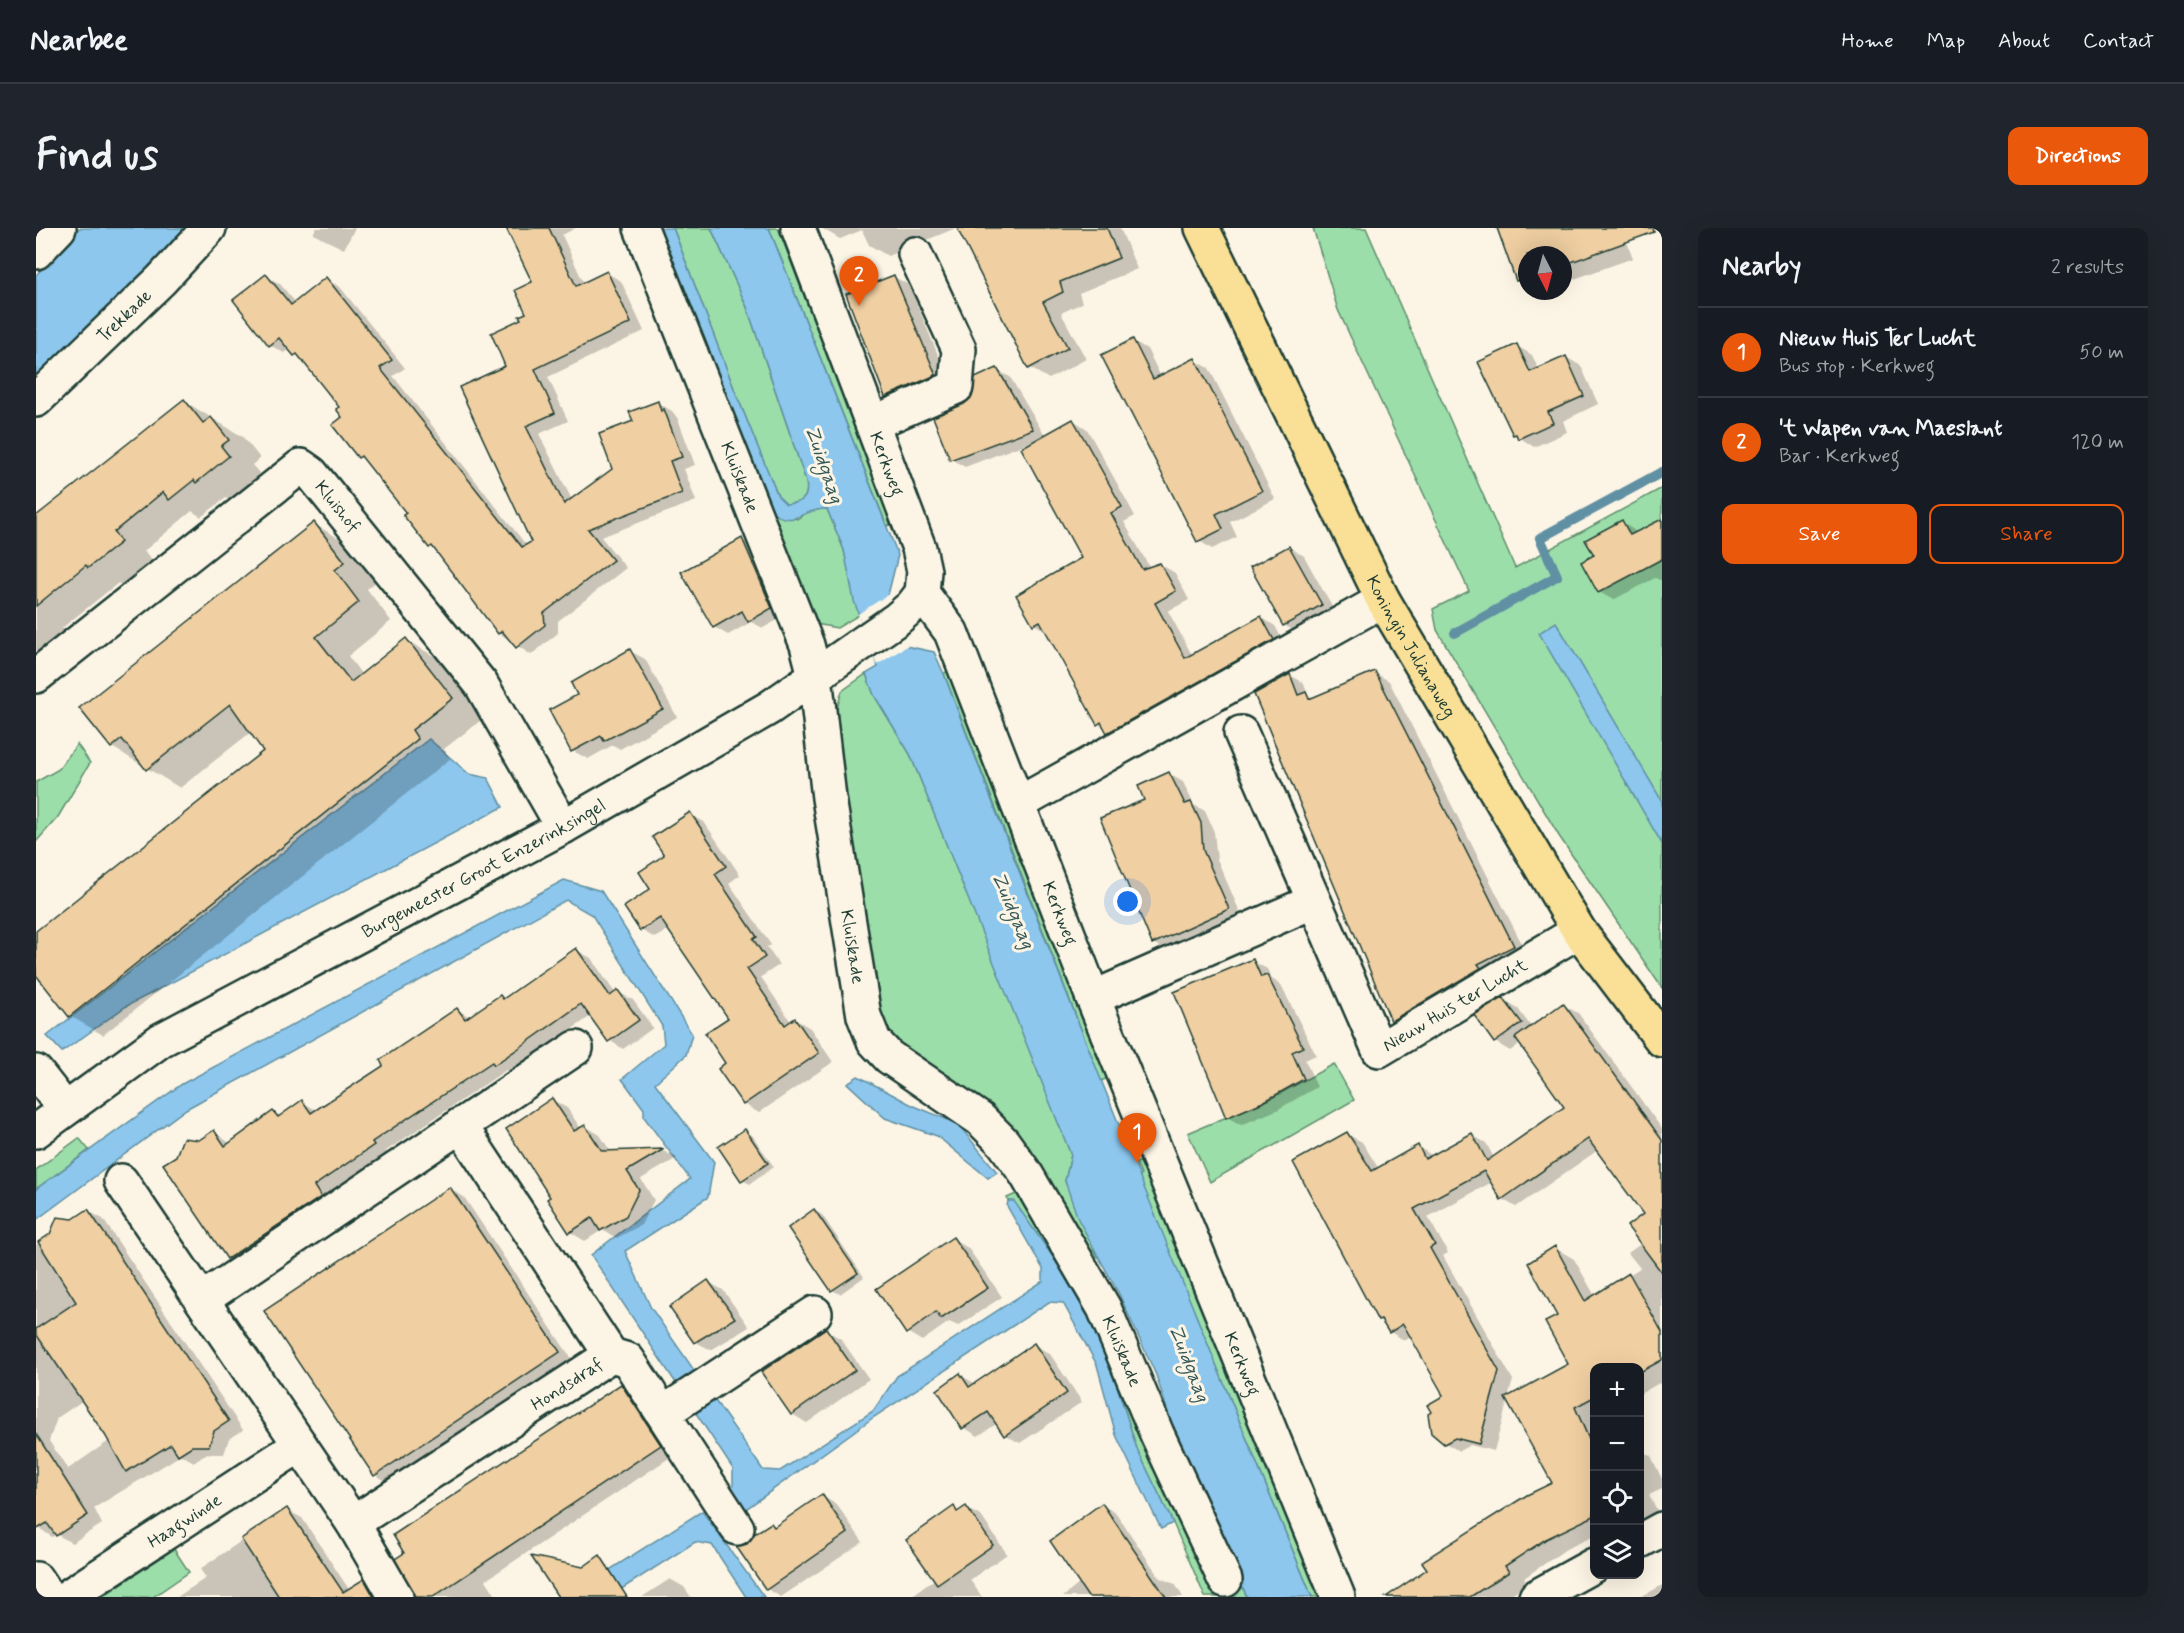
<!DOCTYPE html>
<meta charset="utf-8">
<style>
body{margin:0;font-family:Mynerve,sans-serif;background:#20242c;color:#f1f3f6}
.controls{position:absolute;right:18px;bottom:18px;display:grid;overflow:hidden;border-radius:12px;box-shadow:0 6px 24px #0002}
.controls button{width:54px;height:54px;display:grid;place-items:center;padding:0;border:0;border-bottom:2px solid #363941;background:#171b24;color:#f1f3f6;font:30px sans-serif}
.compass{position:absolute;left:1482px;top:18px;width:54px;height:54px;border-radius:50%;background:#171b24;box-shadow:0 6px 24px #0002;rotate:174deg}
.you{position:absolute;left:1092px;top:674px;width:21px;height:21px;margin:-15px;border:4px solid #fff;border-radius:50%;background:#1a73e8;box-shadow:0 0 0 9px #1a73e833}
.badge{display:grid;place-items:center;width:39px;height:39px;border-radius:50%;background:#ea580c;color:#fff;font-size:20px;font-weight:700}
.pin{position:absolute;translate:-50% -50px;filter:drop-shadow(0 2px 3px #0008)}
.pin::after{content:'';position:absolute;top:32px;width:21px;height:18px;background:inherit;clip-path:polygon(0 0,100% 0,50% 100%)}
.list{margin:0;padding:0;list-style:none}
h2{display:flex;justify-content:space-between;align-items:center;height:78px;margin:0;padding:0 24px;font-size:26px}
h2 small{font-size:20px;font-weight:400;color:#9ea1a6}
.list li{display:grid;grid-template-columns:39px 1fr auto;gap:18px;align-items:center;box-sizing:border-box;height:90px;padding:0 24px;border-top:2px solid #363941}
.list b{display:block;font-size:22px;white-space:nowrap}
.list p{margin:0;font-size:20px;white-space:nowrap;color:#9ea1a6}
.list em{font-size:20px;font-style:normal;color:#9ea1a6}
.actions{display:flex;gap:12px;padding:18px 24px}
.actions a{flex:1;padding:14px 0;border:2px solid #ea580c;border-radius:12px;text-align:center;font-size:21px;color:#ea580c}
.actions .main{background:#ea580c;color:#fff}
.icon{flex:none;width:33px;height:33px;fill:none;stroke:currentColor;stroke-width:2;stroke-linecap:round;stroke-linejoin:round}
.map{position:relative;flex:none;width:1626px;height:1369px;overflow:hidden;border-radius:12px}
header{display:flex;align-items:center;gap:36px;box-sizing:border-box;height:84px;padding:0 30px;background:#171b24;border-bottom:2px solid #363941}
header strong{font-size:28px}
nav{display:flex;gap:33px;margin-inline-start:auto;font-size:21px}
.intro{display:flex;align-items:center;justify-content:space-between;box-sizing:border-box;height:144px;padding:0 36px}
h1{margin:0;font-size:42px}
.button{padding:15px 27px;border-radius:12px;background:#ea580c;color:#fff;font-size:21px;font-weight:700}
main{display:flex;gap:36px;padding:0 36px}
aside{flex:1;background:#171b24;border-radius:12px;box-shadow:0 6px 24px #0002}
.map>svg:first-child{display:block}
.green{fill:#9cdea9;stroke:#5e8e6e;stroke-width:1.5}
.water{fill:#8dc7ed;stroke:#6190a3;stroke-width:1.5}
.pier{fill:#fcf5e5}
.shadow{fill:#0003;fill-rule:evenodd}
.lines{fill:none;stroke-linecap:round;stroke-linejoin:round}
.stream{stroke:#6190a3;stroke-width:10}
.building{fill:#f0cfa2;stroke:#1f3d34;stroke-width:1.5}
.minor-casing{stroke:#1f3d34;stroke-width:38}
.major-casing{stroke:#1f3d34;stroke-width:38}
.minor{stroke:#fcf5e5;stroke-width:33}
.major{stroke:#f9e096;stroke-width:33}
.labels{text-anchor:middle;stroke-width:6;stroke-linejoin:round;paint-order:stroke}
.street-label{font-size:18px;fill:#1f3d34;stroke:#fcf5e5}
.water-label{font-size:20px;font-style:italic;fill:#355959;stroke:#fcf5e5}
</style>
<header>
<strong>Nearbee</strong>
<nav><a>Home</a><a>Map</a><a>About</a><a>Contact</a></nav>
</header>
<div class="intro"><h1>Find us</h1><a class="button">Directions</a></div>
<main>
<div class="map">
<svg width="1626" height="1369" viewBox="0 0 1626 1369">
<rect width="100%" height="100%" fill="#fcf5e5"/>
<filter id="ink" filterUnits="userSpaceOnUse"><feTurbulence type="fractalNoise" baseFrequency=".0167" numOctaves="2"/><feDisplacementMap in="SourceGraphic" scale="12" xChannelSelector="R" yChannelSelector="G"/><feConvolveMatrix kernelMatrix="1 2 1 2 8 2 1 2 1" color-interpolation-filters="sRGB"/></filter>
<g filter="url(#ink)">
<g class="green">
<path d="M637,0H675L711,79L770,253C773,270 767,275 750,276L742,269L699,163Z"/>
<polygon points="733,0 742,0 856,296 851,298"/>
<polygon points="1277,0 1330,0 1479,340 1626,260 1626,760 1523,608 1401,402 1397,381 1433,363 1302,82"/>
<polygon points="729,279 761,291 776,281 791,281 808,322 823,387 801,400 780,396"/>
<polygon points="913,435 1072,850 1065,853 908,446 911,443 908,436"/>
<polygon points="830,446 838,467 874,526 1000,837 1035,927 1029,953 1061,1029 1050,1032 841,793 796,497 806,463"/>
<polygon points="41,516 54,535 22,589 0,614 0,554 23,541"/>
<polygon points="1298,836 1318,872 1174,954 1152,905 1232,872"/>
<polygon points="43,910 53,922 0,961 0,942"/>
<polygon points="1106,933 1285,1369 1276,1369 1103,950 1105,947 1100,935"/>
<polygon points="987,963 1191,1323 1211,1369 1169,1369 1137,1295 1101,1221 1070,1123 1033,1052 978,974 972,973 971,970"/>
<polygon points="138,1321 153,1344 117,1369 66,1369"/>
</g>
<g class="water">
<polygon points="43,0 154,0 0,154 0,47"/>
<path d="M622,0H637L699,163L742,268L750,276C767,275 773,270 770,253L711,79L675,0H733L862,327L851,371L870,418L898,424L908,446C1024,756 1149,1063 1276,1369H1211L1139,1206L1120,1147L1083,1066L1042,991L1029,953L1035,927L874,526L838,467L830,446L842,439L818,373L808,322L791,281C761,281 759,304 729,279Z"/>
<polygon points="1520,394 1626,573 1626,616 1503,405"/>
<polygon points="393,511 433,546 452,550 467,579 89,779 26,824 11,808"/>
<polygon points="528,652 565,663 656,806 650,827 619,855 678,934 672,969 589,1023 615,1080 727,1242 744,1243 837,1183 861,1148 1007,1053 1007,1041 971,978 972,973 978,973 1033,1052 1070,1123 1101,1221 1137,1295 1125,1301 1080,1207 1061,1137 1027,1075 1013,1074 838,1189 703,1286 692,1269 697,1256 697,1241 555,1027 654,951 608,889 608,881 586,851 628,816 626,798 556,687 530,672 150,881 0,992 0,961 146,856"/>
<polygon points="822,848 876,877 922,896 961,944 952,950 901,908 849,890 811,855"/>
<polygon points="666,1283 728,1369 710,1369 676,1317 659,1314 573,1369 531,1369"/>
</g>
<polygon class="pier" points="853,366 871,418 841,437 822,386"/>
<g class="shadow">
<polygon points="280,0 319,0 308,21 277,6"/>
<polygon points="471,0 540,0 526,7 548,56 571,45 585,53 608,103 512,149 532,193 503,206 536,272 578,241 599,194 622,175 636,183 642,191 659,237 648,241 660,273 565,309 590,340 522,393 522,405 495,427 463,405 332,234 323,229 305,179 268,132 254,120 248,125 234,117 230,48 244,56 260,75 290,51 304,59 369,140 357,148 491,318 497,314 471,139 487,92 492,86 498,55"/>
<polygon points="785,0 920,0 852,28 833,17 826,2 804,11"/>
<polygon points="922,0 1084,0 1101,41 1043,65 1046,75 1025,85 1050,131 1013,151 994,140"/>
<polygon points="1462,0 1586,0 1597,30 1527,55 1527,27 1491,27 1491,58 1482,52"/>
<polygon points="858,49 873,57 914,156 866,177 851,168"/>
<polygon points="1097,113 1111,121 1125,149 1159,132 1173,140 1239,271 1194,294 1201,309 1176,321 1162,312"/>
<polygon points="1481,118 1496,127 1503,142 1530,129 1545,138 1562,176 1527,193 1531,204 1498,219 1478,206"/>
<polygon points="961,142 974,149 1009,208 1037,192 1051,201 1099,288 1088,294 1114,340 1124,336 1139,345 1153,372 1132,383 1156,427 1225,389 1239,398 1251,420 1086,512 1062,496 1012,404 998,396 1047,331 997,213 929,239 915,231 929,177"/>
<polygon points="148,173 207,209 224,230 216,237 224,246 193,272 190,270 165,289 156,283 108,323 116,332 85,357 82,355 26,400 39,417 0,463 0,290"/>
<polygon points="1626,293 1626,353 1619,350 1577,372 1563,364 1560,328 1586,294 1602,305"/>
<polygon points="278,296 311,315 341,353 331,361 355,393 312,428 326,447 370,412 403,431 449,489 408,521 414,531 67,807 34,788 0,745 0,705 229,523 215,504 144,560 76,519"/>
<polygon points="706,312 720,320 749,388 727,400 715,394 692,407 678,399"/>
<polygon points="1253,319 1268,328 1300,386 1263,406 1248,397"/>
<polygon points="594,423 609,431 641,489 584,521 577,517 552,531 537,523 543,468"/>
<polygon points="1339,445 1353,453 1491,726 1370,800 1356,792 1254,447 1268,455 1272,467 1279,470"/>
<polygon points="1133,546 1147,554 1158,577 1169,583 1178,604 1181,631 1206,689 1131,723 1117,715 1110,572"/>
<polygon points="654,586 668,594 704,647 693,655 735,717 731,719 743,737 725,749 755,794 759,791 774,800 797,834 723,885 708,876 684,841 691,836 694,791 633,701 619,710 605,702 616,661 630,627"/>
<polygon points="540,722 555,730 579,765 582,764 597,772 617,800 587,821 573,812 555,788 474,844 470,842 350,923 352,926 291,967 298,977 206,1038 192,1030 164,914 178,904 195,916 237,884 245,888 266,874 282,883 349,838 422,782 434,789 464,769 469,772"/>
<polygon points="1217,733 1231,741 1236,751 1245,757 1280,827 1269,832 1281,859 1241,882 1205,897 1191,889"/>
<path d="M1467,772L1482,781L1496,800L1527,777L1542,785L1626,901V1159L1623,1155L1604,1166V1140H1558V1310L1556,1309L1530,1321L1488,1350L1492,1355L1471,1369H1387L1383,1364L1518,1256L1472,1172L1458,1223L1434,1217L1423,1223L1409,1215V1169L1375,1108L1368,1112L1354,1104L1343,1092L1311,906L1326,914L1343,941L1382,919L1397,928L1436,907L1450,915L1458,930L1530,879L1485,815L1474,823L1459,814L1440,788ZM1562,922L1612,984L1606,1015L1592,1025L1604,1040L1559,1068L1538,1031L1519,1020L1523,1088L1534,1137L1472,1170L1477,1152L1407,1028L1412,1025L1392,989L1456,954L1466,971L1480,979Z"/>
<polygon points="516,872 531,880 545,901 549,898 564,907 575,924 627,923 641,930 605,951 618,972 605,997 581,1010 566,1002 549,1013 534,1004 513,972 516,969"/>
<polygon points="709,903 716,907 738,939 714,956 706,952"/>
<polygon points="414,961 428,969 537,1133 353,1255 339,1247"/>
<path d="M52,983L67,991L207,1202L193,1211L188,1226H171L158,1234L145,1227L58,1280L66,1296L36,1315L20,1306L16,1309L0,1298V1108L2,1107L0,1103V1017ZM46,1173L73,1213L32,1241L13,1213L21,1190Z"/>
<polygon points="779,983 786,987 828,1049 804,1066 796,1062 754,1000"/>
<polygon points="917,1011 932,1020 966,1069 922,1098 913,1094 886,1113 871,1104"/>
<polygon points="672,1054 687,1062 713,1099 675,1122 660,1114"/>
<polygon points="790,1102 805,1111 833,1151 771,1195 756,1186"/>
<polygon points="999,1117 1014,1126 1046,1174 984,1215 969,1207 962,1195 942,1208 927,1199 924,1147 940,1156"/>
<polygon points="585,1157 599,1166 639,1226 450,1352 461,1369 379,1369 378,1359"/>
<polygon points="1604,1222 1615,1228 1626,1251 1626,1261 1613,1267 1622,1284 1604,1293"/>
<polygon points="786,1268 801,1277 827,1314 745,1369 731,1361 713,1317 735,1297 739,1299"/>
<polygon points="1066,1277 1080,1285 1124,1350 1139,1356 1147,1369 1027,1369 1044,1355"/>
<polygon points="918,1280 924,1284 930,1280 945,1288 971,1326 934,1352 946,1369 874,1369 899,1351"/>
<polygon points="251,1282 266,1290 318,1369 141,1369 170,1350 164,1341"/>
<polygon points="634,1351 648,1359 655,1369 606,1369"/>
<polygon points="1626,1357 1626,1369 1603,1369 1614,1364"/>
</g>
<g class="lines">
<polyline class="stream" points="1419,405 1521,348 1504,310 1626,244"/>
</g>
<g class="building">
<polygon points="470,0 513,0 540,58 571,43 595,95 499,141 519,185 490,198 528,276 576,241 563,206 597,193 593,184 622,173 625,183 628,181 646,229 634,233 646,265 552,301 577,332 508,385 509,397 480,420 466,403 462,406 396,318 393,320 367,287 370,285 325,228 322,230 296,197 306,189 300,181 303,179 261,126 258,128 243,110 233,118 197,72 230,46 255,77 290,49 356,132 344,140 486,319 495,314 423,159 469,138 455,105 485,91 483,88 490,85 479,62 496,54"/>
<polygon points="921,0 1071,0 1083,30 1024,54 1027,64 1007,74 1032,120 992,141"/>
<polygon points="1461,0 1617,0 1618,4 1527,37 1527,27 1491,27 1491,50 1480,53"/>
<polygon points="858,47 900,147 849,169 810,66"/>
<polygon points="1097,111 1117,151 1159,130 1226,263 1180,286 1187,301 1161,314 1065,127"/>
<polygon points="1481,116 1494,144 1530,128 1548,168 1512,184 1517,195 1482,211 1480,206 1477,207 1442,134"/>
<polygon points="961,140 997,201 914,232 897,189 928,176 936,169 939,150"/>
<polygon points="148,171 167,195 175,189 193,212 185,218 193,228 160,255 158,252 133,272 127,264 78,304 85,314 52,340 50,337 0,378 0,288"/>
<polygon points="1037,191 1086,279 1075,285 1106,341 1124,335 1140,363 1119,375 1149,430 1225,388 1238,412 1071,505 1065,494 1061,497 1004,393 997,397 980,367 1045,330 985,220"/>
<polygon points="1626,291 1626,331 1562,365 1545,334 1558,327 1549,312 1586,292 1594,307"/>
<polygon points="278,294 309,334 299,342 323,374 280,409 315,454 370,410 417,470 376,502 382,511 33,789 0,747 0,703 227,523 194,476 110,542 86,511 75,520 43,480"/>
<polygon points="706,310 736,380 712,394 706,383 677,400 645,344"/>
<polygon points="1253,318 1286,377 1247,398 1214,339"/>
<polygon points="594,421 627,481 568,513 565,508 535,524 513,482 541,467 535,455"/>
<polygon points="1339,443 1478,718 1442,736 1445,740 1355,793 1218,466 1254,446 1262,467 1270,464 1273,471"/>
<polygon points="1133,544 1149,576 1155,574 1165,595 1167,622 1193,681 1116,716 1064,590 1108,572 1102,558"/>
<polygon points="654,584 690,638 679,646 721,709 717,711 729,729 711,741 749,797 759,790 783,825 707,877 682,841 689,835 669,805 692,790 624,690 604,703 588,679 614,661 603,644 628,627 616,609"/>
<polygon points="540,720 574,768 582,762 603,792 572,814 545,776 483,820 458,837 456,834 336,914 338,917 278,958 285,969 191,1031 127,936 140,928 147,910 163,912 178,902 189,918 237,883 242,889 266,872 275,885 347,838 344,832 421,780 429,791 464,767 467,771"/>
<polygon points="1217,731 1225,749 1231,747 1267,819 1256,824 1268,851 1227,874 1190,890 1138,764"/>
<polygon points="1467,770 1486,795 1458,815 1438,787"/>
<polygon points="1527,775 1626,912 1626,1045 1591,998 1607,986 1552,911 1465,972 1448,943 1378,981 1399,1017 1394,1020 1463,1143 1443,1216 1419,1210 1408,1216 1395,1205 1392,1186 1395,1184 1391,1177 1407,1168 1405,1163 1367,1096 1353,1105 1345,1092 1342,1093 1257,934 1311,904 1336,943 1382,917 1389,931 1436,905 1451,933 1528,879 1479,810"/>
<polygon points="516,870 538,903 549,897 566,923 628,921 591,943 603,962 590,988 564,1003 556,990 533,1005 511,971 514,969 470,901"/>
<polygon points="709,901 732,935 705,953 682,919"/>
<polygon points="414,959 524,1124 338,1248 228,1083"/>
<polygon points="52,981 193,1193 178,1203 173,1218 156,1218 142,1227 135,1216 90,1244 69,1207 0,1106 0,1101 40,1074 2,1014 14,1006 21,989 37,991"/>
<polygon points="778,981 822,1045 795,1063 752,1000"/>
<polygon points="917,1009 952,1060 905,1091 900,1084 870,1106 840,1061"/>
<polygon points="1519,1018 1549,1073 1593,1045 1626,1104 1626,1132 1604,1144 1604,1140 1558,1140 1558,1169 1539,1179 1558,1223 1558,1288 1510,1311 1469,1338 1473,1344 1434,1369 1350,1369 1391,1341 1386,1334 1388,1332 1491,1267 1516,1255 1469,1170 1532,1136 1509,1094 1521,1088 1492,1035"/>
<polygon points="672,1052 699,1090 658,1115 633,1079"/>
<polygon points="790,1100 819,1142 755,1187 725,1144"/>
<polygon points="998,1115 1031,1165 968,1208 952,1184 926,1201 901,1162 924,1145 933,1159"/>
<polygon points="585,1156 625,1217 397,1369 379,1369 359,1331 368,1325 357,1307"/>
<polygon points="0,1206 52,1287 20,1308 11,1295 0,1302"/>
<polygon points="786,1266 812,1305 730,1362 700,1318 711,1316 718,1306 735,1295 738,1299"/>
<polygon points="1066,1275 1130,1369 1052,1369 1014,1313"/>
<polygon points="918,1278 921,1284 930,1278 957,1317 901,1356 870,1312"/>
<polygon points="251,1280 307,1364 328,1351 338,1369 243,1369 205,1311"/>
<polygon points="564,1327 591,1369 522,1369 495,1328 547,1339"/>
</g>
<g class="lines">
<defs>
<g id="minor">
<path id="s1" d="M605,0L771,417L779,448L793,570L828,788L838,813L853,829L944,891L967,914L990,946L1068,1080L1121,1206L1189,1352"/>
<path id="s2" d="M762,0L883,320L888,343L886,365L915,404L1057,770L1302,1369"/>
<polyline points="0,24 23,0"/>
<path id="s3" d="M0,172L125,52L173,0"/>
<polyline points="837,195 920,159 923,121 879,26"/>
<path id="s4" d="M0,448L265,238L275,245L445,456L527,599"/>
<path id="s5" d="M1205,505L1343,822L1543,703"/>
<polyline points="982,576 1347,372"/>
<polyline points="1057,770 1276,674"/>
<polyline points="0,844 29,881"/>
<path id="s6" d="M0,903L125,812L527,599L733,480L861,391L876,378L886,365"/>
<polyline points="85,953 317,1295 360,1369"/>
<polyline points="167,1071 540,820"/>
<polyline points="575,1127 592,1132 701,1300"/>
<polyline points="627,1185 779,1085"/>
<path id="s7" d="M317,1295L575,1127L424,897"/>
<polyline points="1604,1313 1626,1301"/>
<polyline points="0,1351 12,1369"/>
<path id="s8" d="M31,1369L264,1217"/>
<polyline points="1500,1369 1558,1337"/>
</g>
<g id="major">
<path id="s9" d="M1166,0L1347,372L1543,703L1626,812"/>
</g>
</defs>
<use href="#minor" class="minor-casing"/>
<use href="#major" class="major-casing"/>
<use href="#minor" class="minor"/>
<use href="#major" class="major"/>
</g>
</g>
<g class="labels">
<g class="street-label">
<text dy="6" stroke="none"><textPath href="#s3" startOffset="122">Trekkade</textPath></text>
<text dy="6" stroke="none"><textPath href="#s2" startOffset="252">Kerkweg</textPath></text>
<text dy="6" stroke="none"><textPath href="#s1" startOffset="268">Kluiskade</textPath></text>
<text dy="6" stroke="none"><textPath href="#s4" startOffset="393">Kluishof</textPath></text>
<text dy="6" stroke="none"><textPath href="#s9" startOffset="468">Koningin Julianaweg</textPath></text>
<text dy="6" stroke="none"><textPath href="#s6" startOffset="520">Burgemeester Groot Enzerinksingel</textPath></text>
<text dy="6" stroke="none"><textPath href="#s2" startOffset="738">Kerkweg</textPath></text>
<text dy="6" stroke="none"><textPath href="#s1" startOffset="754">Kluiskade</textPath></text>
<text dy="6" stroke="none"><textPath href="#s5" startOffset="434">Nieuw Huis ter Lucht</textPath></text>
<text dy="6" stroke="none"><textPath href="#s1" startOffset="1257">Kluiskade</textPath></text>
<text dy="6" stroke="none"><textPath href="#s2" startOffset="1224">Kerkweg</textPath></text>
<text dy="6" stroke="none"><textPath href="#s7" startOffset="255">Hondsdraf</textPath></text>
<text dy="6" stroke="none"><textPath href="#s8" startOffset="140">Haagwinde</textPath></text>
</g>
<g class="water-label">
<text transform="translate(789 236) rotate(71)" y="7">Zuidgaag</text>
<text transform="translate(978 682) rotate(67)" y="7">Zuidgaag</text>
<text transform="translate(1154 1135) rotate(69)" y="7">Zuidgaag</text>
</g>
</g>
</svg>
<div class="controls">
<button>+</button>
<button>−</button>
<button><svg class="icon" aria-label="locate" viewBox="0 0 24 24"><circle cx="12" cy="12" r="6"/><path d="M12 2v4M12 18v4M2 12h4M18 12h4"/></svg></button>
<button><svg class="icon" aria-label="layers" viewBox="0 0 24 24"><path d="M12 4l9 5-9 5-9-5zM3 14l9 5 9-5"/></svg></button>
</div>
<svg class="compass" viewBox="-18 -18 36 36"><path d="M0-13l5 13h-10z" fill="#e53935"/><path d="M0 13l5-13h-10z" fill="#9ea1a6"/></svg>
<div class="you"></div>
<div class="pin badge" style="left:1101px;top:935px">1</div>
<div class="pin badge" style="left:823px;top:78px">2</div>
</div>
<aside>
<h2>Nearby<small>2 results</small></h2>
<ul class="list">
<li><span class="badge">1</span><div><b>Nieuw Huis Ter Lucht</b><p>Bus stop · Kerkweg</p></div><em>50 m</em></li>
<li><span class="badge">2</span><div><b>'t Wapen van Maeslant</b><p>Bar · Kerkweg</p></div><em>120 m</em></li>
</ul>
<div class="actions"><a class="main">Save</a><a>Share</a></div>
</aside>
</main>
